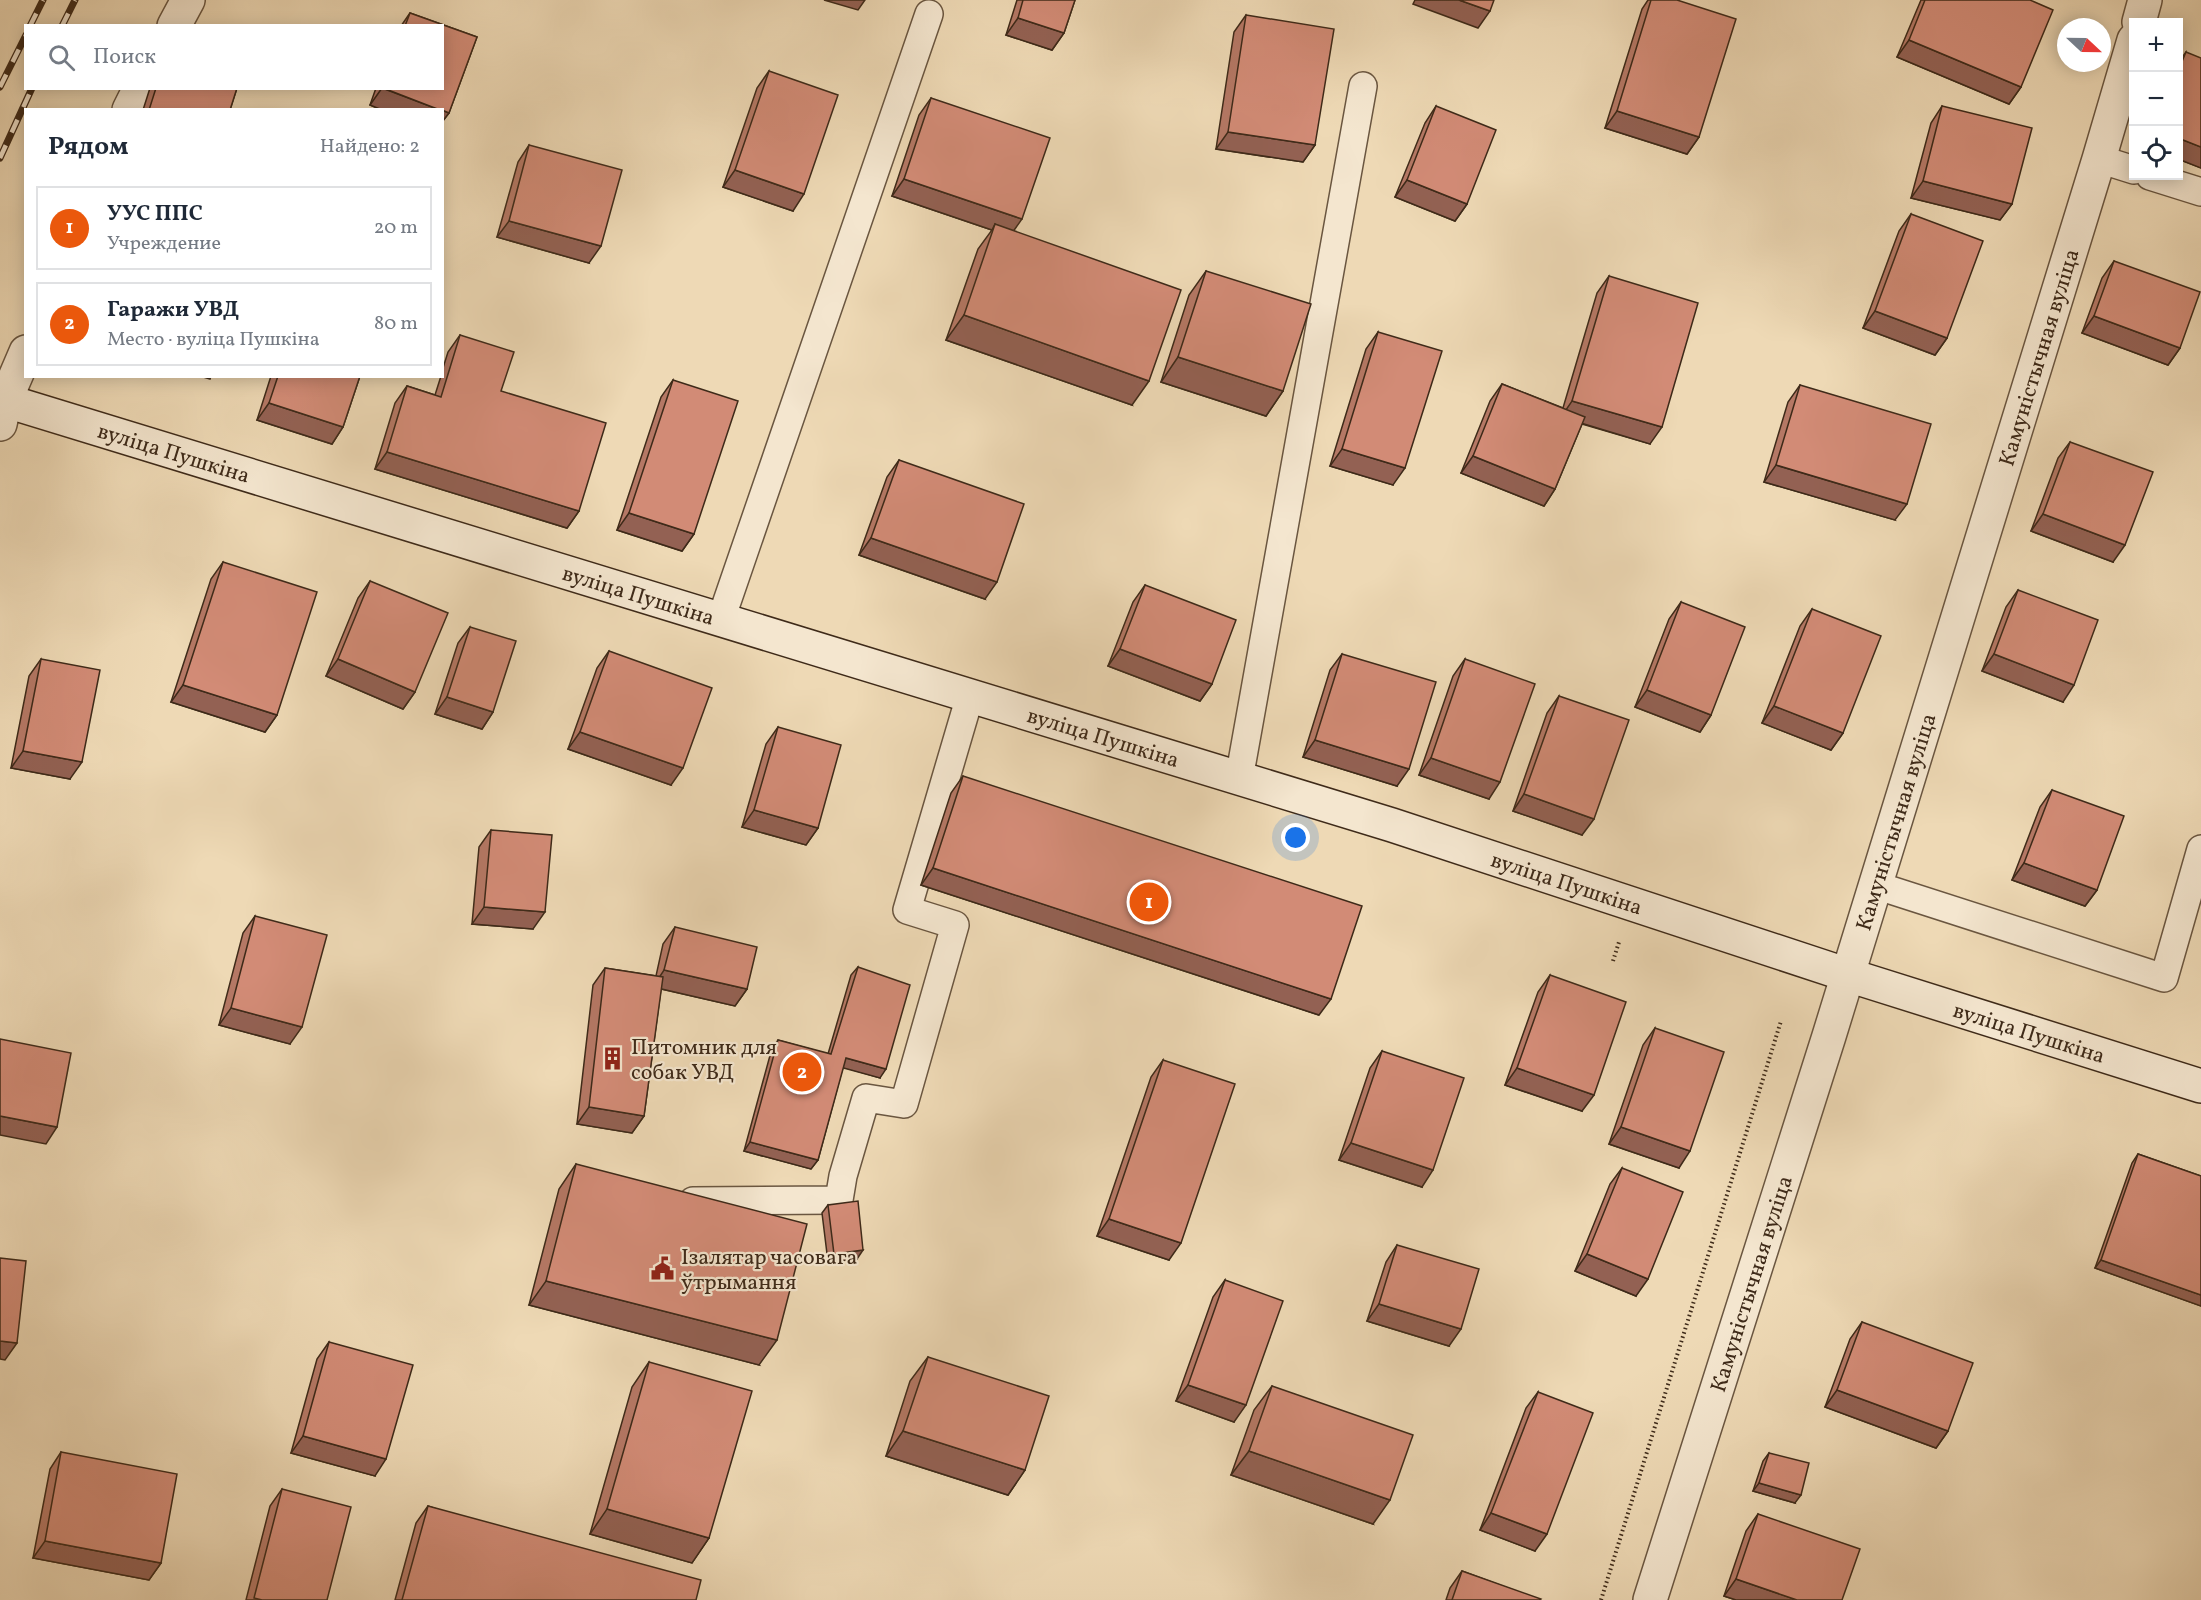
<!DOCTYPE html>
<html lang="ru">
<meta charset="utf-8">
<style>
body{margin:0;font-family:Vollkorn,serif;background:#f6f6f7;color:#1f2937}
.controls{position:absolute;right:18px;top:18px;display:grid;overflow:hidden;border-radius:0px;box-shadow:0 3px 15px #0003}
.controls button{width:54px;height:54px;display:grid;place-items:center;padding:0;border:0;border-bottom:2px solid #e0e1e3;background:#fff;color:#1f2937;font:30px sans-serif}
.compass{position:absolute;left:2057px;top:18px;width:54px;height:54px;border-radius:50%;background:#fff;box-shadow:0 3px 15px #0003;rotate:112deg}
.you{position:absolute;left:1296px;top:838px;width:21px;height:21px;margin:-15px;border:4px solid #fff;border-radius:50%;background:#1a73e8;box-shadow:0 0 0 9px #1a73e833}
.badge{display:grid;place-items:center;width:39px;height:39px;border-radius:50%;background:#ea580c;color:#fff;font-size:20px;font-weight:700}
.pin{position:absolute;translate:-50% -50%;border:3px solid #fff;box-shadow:0 2px 6px #0006}
.list{margin:0;padding:0;list-style:none}
h2{display:flex;justify-content:space-between;align-items:center;height:78px;margin:0;padding:0 24px;font-size:26px}
h2 small{font-size:20px;font-weight:400;color:#747a83}
.list li{display:grid;grid-template-columns:39px 1fr auto;gap:18px;align-items:center;box-sizing:border-box;height:84px;margin:0 12px 12px;padding:0 12px;border:2px solid #e0e1e3;border-radius:0px}
.list b{display:block;font-size:22px;white-space:nowrap}
.list p{margin:0;font-size:20px;white-space:nowrap;color:#747a83}
.list em{font-size:20px;font-style:normal;color:#747a83}
.icon{flex:none;width:33px;height:33px;fill:none;stroke:currentColor;stroke-width:2;stroke-linecap:round;stroke-linejoin:round}
.map{position:relative;flex:none;width:2201px;height:1600px;overflow:hidden}
.search{position:absolute;background:#fff;box-shadow:0 3px 15px #0003;left:24px;top:24px;width:420px;height:66px;display:flex;align-items:center;gap:15px;box-sizing:border-box;padding:0 21px;border-radius:0px;color:#747a83;font-size:22px}
.panel{position:absolute;background:#fff;box-shadow:0 3px 15px #0003;left:24px;top:108px;width:420px;height:270px;border-radius:0px}
.map>svg:first-child{display:block}
.lines{fill:none;stroke-linecap:round;stroke-linejoin:round}
.service-casing{stroke:#6a5640;stroke-width:30}
.minor-casing{stroke:#6a5640;stroke-width:36}
.secondary-casing{stroke:#3e2a19;stroke-width:36}
.path{stroke:#3e2a19;stroke-width:4;stroke-dasharray:1.5 3;stroke-linecap:butt}
.service{stroke:#f4e6cf;stroke-width:27}
.minor{stroke:#f4e6cf;stroke-width:33}
.secondary{stroke:#f4e6cf;stroke-width:33}
.rail-casing{stroke:#3e2a19;stroke-width:7}
.rail{stroke:#f4e6cf;stroke-width:4.5;stroke-dasharray:14;stroke-linecap:butt}
.wall{fill:#b57865;stroke:#3e2a19;stroke-width:1.5}
.shaded-wall{fill:#936153;stroke:#3e2a19;stroke-width:1.5}
.building{fill:#d28b76;stroke:#3e2a19;stroke-width:1.5}
.labels{text-anchor:middle;stroke-width:4.5;stroke-linejoin:round;paint-order:stroke}
.street-label{font-size:22px;fill:#3e2a19;stroke:#f4e6cf}
.poi-label{font-size:22px;fill:#3e2a19;stroke:#f4e6cf;text-anchor:start}
</style>
<div class="map">
<svg width="2201" height="1600" viewBox="0 0 2201 1600">
<rect width="100%" height="100%" fill="#eed9b5"/>
<filter id="stains"><feTurbulence type="fractalNoise" baseFrequency=".00333" numOctaves="4"/><feColorMatrix values="0 0 0 0 .2 0 0 0 0 .09 0 0 0 0 .02 0 0 0 .5 -.17"/></filter>
<radialGradient id="worn" r=".72"><stop offset=".6" stop-color="#630" stop-opacity="0"/><stop offset="1" stop-color="#630" stop-opacity=".3"/></radialGradient>
<g class="lines">
<defs>
<g id="service">
<polyline points="2099,159 2134,170"/>
<polyline points="2150,176 2201,192"/>
<polyline points="721,619 929,14"/>
<polyline points="1239,779 1363,86"/>
<polyline points="1875,885 2164,978 2201,849"/>
<polyline points="693,1201 839,1200 843,1176 866,1098 904,1104 955,925 907,910 970,696"/>
</g>
<g id="minor">
<polyline points="2139,22 2145,0"/>
<polyline points="174,26 188,0"/>
<polyline points="129,110 140,88"/>
<polyline points="0,424 5,401 26,352"/>
<path id="s1" d="M1650,1600L1829,1036L2099,159L2134,40"/>
</g>
<g id="secondary">
<path id="s2" d="M0,399L1392,825L1848,975L2201,1086"/>
</g>
</defs>
<use href="#service" class="service-casing"/>
<use href="#minor" class="minor-casing"/>
<use href="#secondary" class="secondary-casing"/>
<g class="path">
<polyline points="1613,961 1619,942"/>
<polyline points="1601,1600 1781,1021"/>
</g>
<use href="#service" class="service"/>
<use href="#minor" class="minor"/>
<use href="#secondary" class="secondary"/>
<defs>
<g id="rail">
<polyline points="30,26 43,0"/>
<polyline points="62,26 75,0"/>
<polyline points="0,87 26,35"/>
<polyline points="0,158 32,88"/>
</g>
</defs>
<use href="#rail" class="rail-casing"/>
<use href="#rail" class="rail"/>
</g>
<g class="wall">
<polygon points="1017,0 1075,0 1064,33 1052,50 1006,35"/>
<polygon points="1648,0 1677,0 1699,137 1687,154 1605,128 1642,9"/>
<polygon points="1921,0 2030,0 2021,87 2009,104 1897,57"/>
<polygon points="410,13 477,37 449,113 442,122 442,110 382,110 370,105 376,88 442,88 442,26 401,26"/>
<polygon points="1246,15 1315,145 1303,162 1216,149 1234,32"/>
<polygon points="2186,52 2201,168 2178,159 2178,63"/>
<polygon points="769,71 793,211 723,187 757,88"/>
<polygon points="150,88 237,88 230,110 143,110"/>
<polygon points="931,98 1014,231 1132,405 946,340 978,249 992,230 892,196 919,115"/>
<polygon points="1436,106 1467,204 1455,221 1395,197 1425,123"/>
<polygon points="1942,106 2012,204 2000,220 1911,198 1931,123"/>
<polygon points="529,145 589,263 497,237 518,162"/>
<polygon points="1911,214 1947,338 1935,355 1863,328 1899,231"/>
<polygon points="2114,261 2180,348 2168,365 2082,333 2102,278"/>
<polygon points="1206,271 1283,391 1266,416 1161,382 1189,295"/>
<polygon points="1609,276 1650,444 1582,424 1555,489 1544,506 1461,473 1490,401 1502,384 1563,408 1597,293"/>
<polygon points="1378,332 1393,485 1330,466 1366,349"/>
<polygon points="460,335 501,391 579,511 567,528 375,469 395,403 407,386 435,395 441,376 442,376 442,371 448,352"/>
<polygon points="271,376 360,376 343,427 332,444 257,420"/>
<polygon points="673,380 694,534 682,551 617,530 661,397"/>
<polygon points="1800,385 1895,520 1764,482 1788,402"/>
<polygon points="2070,442 2113,562 2031,531 2058,458"/>
<polygon points="899,460 985,599 859,555 887,477"/>
<polygon points="223,562 277,715 265,732 171,702 211,579"/>
<polygon points="370,581 415,692 403,709 326,676 358,598"/>
<polygon points="1145,585 1212,684 1200,701 1108,666 1133,602"/>
<polygon points="2018,590 2063,702 1982,671 2006,607"/>
<polygon points="1681,602 1711,715 1700,732 1635,707 1669,619"/>
<polygon points="1812,609 1843,733 1831,750 1762,723 1800,626"/>
<polygon points="470,627 493,712 482,729 435,714 458,643"/>
<polygon points="609,651 671,785 568,749 597,668"/>
<polygon points="1342,654 1397,786 1303,757 1330,670"/>
<polygon points="41,659 70,779 11,768 29,676"/>
<polygon points="1465,659 1489,799 1419,775 1453,676"/>
<polygon points="1559,696 1582,835 1513,811 1547,713"/>
<polygon points="778,727 818,828 806,845 742,827 766,744"/>
<polygon points="963,776 1319,1015 921,885 951,793"/>
<polygon points="2052,790 2097,890 2085,906 2012,880 2040,807"/>
<polygon points="491,830 533,929 472,924 479,847"/>
<polygon points="255,916 290,1044 219,1025 243,933"/>
<polygon points="675,927 747,989 735,1006 661,989 644,1116 632,1133 577,1124 593,985 605,968 656,976 663,944"/>
<polygon points="858,967 880,1078 843,1067 818,1160 811,1169 744,1151 772,1048 778,1040 828,1054 851,975"/>
<polygon points="1550,975 1582,1111 1505,1085 1538,992"/>
<polygon points="1655,1028 1679,1168 1609,1144 1643,1045"/>
<polygon points="1382,1051 1422,1187 1339,1160 1370,1068"/>
<polygon points="1163,1060 1169,1260 1097,1236 1151,1077"/>
<polygon points="2138,1154 2201,1176 2201,1306 2095,1268 2132,1163"/>
<polygon points="576,1164 759,1365 529,1305 559,1189"/>
<polygon points="1622,1168 1636,1296 1575,1271 1610,1184"/>
<polygon points="828,1205 857,1259 828,1262 822,1213"/>
<polygon points="1397,1245 1449,1346 1367,1321 1386,1262"/>
<polygon points="1225,1280 1234,1422 1176,1401 1213,1297"/>
<polygon points="1862,1322 1948,1431 1936,1448 1825,1407 1850,1339"/>
<polygon points="329,1342 375,1476 291,1453 317,1359"/>
<polygon points="928,1357 1025,1470 1008,1495 886,1456 910,1381"/>
<polygon points="649,1362 709,1538 692,1563 590,1534 632,1387"/>
<polygon points="1272,1386 1373,1524 1231,1475 1254,1410"/>
<polygon points="1538,1392 1535,1551 1480,1530 1526,1408"/>
<polygon points="61,1452 161,1563 149,1580 33,1558 50,1469"/>
<polygon points="1769,1453 1795,1503 1753,1491 1763,1461"/>
<polygon points="282,1489 327,1600 246,1600 270,1506"/>
<polygon points="428,1506 696,1600 395,1600 416,1523"/>
<polygon points="1758,1514 1842,1600 1736,1600 1724,1596 1746,1531"/>
<polygon points="1462,1571 1540,1600 1446,1600 1450,1588"/>
</g>
<g class="shaded-wall">
<polygon points="824,0 865,0 858,10"/>
<polygon points="1415,0 1459,0 1490,11 1478,28 1413,4"/>
<polygon points="1018,18 1064,33 1052,50 1006,35"/>
<polygon points="1909,40 2021,87 2009,104 1897,57"/>
<polygon points="382,88 440,110 382,110 370,105"/>
<polygon points="442,110 449,113 442,122"/>
<polygon points="1617,111 1699,137 1687,154 1605,128"/>
<polygon points="1228,132 1315,145 1303,162 1216,149"/>
<polygon points="2178,138 2201,147 2201,168 2178,159"/>
<polygon points="735,170 804,194 793,211 723,187"/>
<polygon points="904,179 1022,219 1010,236 995,224 992,230 892,196"/>
<polygon points="1407,180 1467,204 1455,221 1395,197"/>
<polygon points="1923,181 2012,204 2000,220 1911,198"/>
<polygon points="509,221 601,246 589,263 497,237"/>
<polygon points="1875,311 1947,338 1935,355 1863,328"/>
<polygon points="964,315 1149,381 1132,405 946,340"/>
<polygon points="2094,316 2180,348 2168,365 2082,333"/>
<polygon points="1178,357 1283,391 1266,416 1161,382"/>
<polygon points="200,376 211,376 210,379"/>
<polygon points="1572,401 1662,427 1650,444 1561,417"/>
<polygon points="269,403 343,427 332,444 257,420"/>
<polygon points="1342,449 1405,468 1393,485 1330,466"/>
<polygon points="387,452 579,511 567,528 375,469"/>
<polygon points="1473,456 1555,489 1544,506 1461,473"/>
<polygon points="1776,465 1907,504 1895,520 1764,482"/>
<polygon points="629,513 694,534 682,551 617,530"/>
<polygon points="2043,514 2125,545 2113,562 2031,531"/>
<polygon points="871,538 997,582 985,599 859,555"/>
<polygon points="1120,649 1212,684 1200,701 1108,666"/>
<polygon points="1994,654 2074,685 2063,702 1982,671"/>
<polygon points="338,659 415,692 403,709 326,676"/>
<polygon points="183,685 277,715 265,732 171,702"/>
<polygon points="1647,690 1711,715 1700,732 1635,707"/>
<polygon points="447,697 493,712 482,729 435,714"/>
<polygon points="1774,706 1843,733 1831,750 1762,723"/>
<polygon points="580,732 683,768 671,785 568,749"/>
<polygon points="1315,740 1409,769 1397,786 1303,757"/>
<polygon points="23,751 82,762 70,779 11,768"/>
<polygon points="1431,758 1500,782 1489,799 1419,775"/>
<polygon points="1524,794 1594,819 1582,835 1513,811"/>
<polygon points="754,810 818,828 806,845 742,827"/>
<polygon points="2024,863 2097,890 2085,906 2012,880"/>
<polygon points="933,868 1331,999 1319,1015 921,885"/>
<polygon points="484,907 545,912 533,929 472,924"/>
<polygon points="664,970 747,989 735,1006 653,987"/>
<polygon points="231,1008 302,1027 290,1044 219,1025"/>
<polygon points="846,1058 886,1069 880,1078 840,1067"/>
<polygon points="1517,1068 1594,1095 1582,1111 1505,1085"/>
<polygon points="589,1107 644,1116 632,1133 577,1124"/>
<polygon points="0,1116 57,1127 46,1144 0,1135"/>
<polygon points="1621,1127 1690,1151 1679,1168 1609,1144"/>
<polygon points="750,1142 818,1160 811,1169 744,1151"/>
<polygon points="1351,1143 1433,1170 1422,1187 1339,1160"/>
<polygon points="1109,1219 1181,1243 1169,1260 1097,1236"/>
<polygon points="863,1250 857,1259 828,1262 834,1254"/>
<polygon points="1587,1254 1648,1279 1636,1296 1575,1271"/>
<polygon points="2101,1260 2201,1295 2201,1306 2095,1268"/>
<polygon points="546,1281 777,1340 759,1365 529,1305"/>
<polygon points="1379,1304 1461,1329 1449,1346 1367,1321"/>
<polygon points="0,1341 17,1343 5,1360 0,1359"/>
<polygon points="1188,1385 1246,1405 1234,1422 1176,1401"/>
<polygon points="1837,1390 1948,1431 1936,1448 1825,1407"/>
<polygon points="903,1431 1025,1470 1008,1495 886,1456"/>
<polygon points="303,1436 386,1459 375,1476 291,1453"/>
<polygon points="1249,1451 1390,1500 1373,1524 1231,1475"/>
<polygon points="1759,1483 1801,1495 1795,1503 1753,1491"/>
<polygon points="607,1509 709,1538 692,1563 590,1534"/>
<polygon points="1491,1513 1547,1534 1535,1551 1480,1530"/>
<polygon points="45,1541 161,1563 149,1580 33,1558"/>
<polygon points="1736,1579 1797,1600 1736,1600 1724,1596"/>
</g>
<g class="building">
<polygon points="1023,0 1075,0 1064,33 1018,18"/>
<polygon points="1459,0 1494,0 1490,11"/>
<polygon points="1651,0 1677,0 1736,19 1699,137 1617,111"/>
<polygon points="1925,0 2030,0 2053,10 2021,87 1909,40"/>
<polygon points="410,13 477,37 449,113 442,110 440,110 383,88 442,88 442,26 405,26"/>
<polygon points="1246,15 1334,29 1315,145 1228,132"/>
<polygon points="2186,52 2201,58 2201,147 2178,138 2178,71"/>
<polygon points="769,71 838,95 804,194 735,170"/>
<polygon points="156,88 237,88 230,110 149,110"/>
<polygon points="931,98 1050,138 1022,219 904,179"/>
<polygon points="1436,106 1496,130 1467,204 1407,180"/>
<polygon points="1942,106 2032,128 2012,204 1923,181"/>
<polygon points="529,145 622,170 601,246 509,221"/>
<polygon points="1911,214 1983,241 1947,338 1875,311"/>
<polygon points="995,224 1181,290 1149,381 964,315"/>
<polygon points="2114,261 2200,292 2180,348 2094,316"/>
<polygon points="1206,271 1311,304 1283,391 1178,357"/>
<polygon points="1609,276 1698,303 1662,427 1572,401"/>
<polygon points="1378,332 1442,351 1405,468 1342,449"/>
<polygon points="460,335 514,352 501,391 606,423 579,511 387,452 407,386 441,397"/>
<polygon points="278,376 360,376 343,427 269,403"/>
<polygon points="673,380 738,401 694,534 629,513"/>
<polygon points="1502,384 1585,417 1555,489 1473,456"/>
<polygon points="1800,385 1931,424 1907,504 1776,465"/>
<polygon points="2070,442 2153,472 2125,545 2043,514"/>
<polygon points="899,460 1024,504 997,582 871,538"/>
<polygon points="223,562 317,592 277,715 183,685"/>
<polygon points="370,581 448,613 415,692 338,659"/>
<polygon points="1145,585 1236,620 1212,684 1120,649"/>
<polygon points="2018,590 2098,620 2074,685 1994,654"/>
<polygon points="1681,602 1745,627 1711,715 1647,690"/>
<polygon points="1812,609 1881,636 1843,733 1774,706"/>
<polygon points="470,627 516,641 493,712 447,697"/>
<polygon points="609,651 712,688 683,768 580,732"/>
<polygon points="1342,654 1436,682 1409,769 1315,740"/>
<polygon points="41,659 100,670 82,762 23,751"/>
<polygon points="1465,659 1535,684 1500,782 1431,758"/>
<polygon points="1559,696 1629,720 1594,819 1524,794"/>
<polygon points="778,727 841,745 818,828 754,810"/>
<polygon points="963,776 1362,906 1331,999 933,868"/>
<polygon points="2052,790 2124,816 2097,890 2024,863"/>
<polygon points="491,830 552,835 545,912 484,907"/>
<polygon points="255,916 327,935 302,1027 231,1008"/>
<polygon points="675,927 757,947 747,989 664,970"/>
<polygon points="858,967 910,985 886,1069 846,1058 818,1160 750,1142 778,1040 831,1054"/>
<polygon points="605,968 663,977 644,1116 589,1107"/>
<polygon points="1550,975 1626,1002 1594,1095 1517,1068"/>
<polygon points="1655,1028 1724,1052 1690,1151 1621,1127"/>
<polygon points="0,1039 71,1053 57,1127 0,1116"/>
<polygon points="1382,1051 1464,1078 1433,1170 1351,1143"/>
<polygon points="1163,1060 1235,1084 1181,1243 1109,1219"/>
<polygon points="2138,1154 2201,1176 2201,1295 2101,1260"/>
<polygon points="576,1164 807,1224 777,1340 546,1281"/>
<polygon points="1622,1168 1683,1192 1648,1279 1587,1254"/>
<polygon points="858,1201 863,1250 834,1254 828,1205"/>
<polygon points="1397,1245 1479,1269 1461,1329 1379,1304"/>
<polygon points="0,1258 26,1261 17,1343 0,1341"/>
<polygon points="1225,1280 1283,1301 1246,1405 1188,1385"/>
<polygon points="1862,1322 1973,1363 1948,1431 1837,1390"/>
<polygon points="329,1342 413,1365 386,1459 303,1436"/>
<polygon points="928,1357 1049,1396 1025,1470 903,1431"/>
<polygon points="649,1362 752,1391 709,1538 607,1509"/>
<polygon points="1272,1386 1413,1435 1390,1500 1249,1451"/>
<polygon points="1538,1392 1593,1413 1547,1534 1491,1513"/>
<polygon points="61,1452 177,1474 161,1563 45,1541"/>
<polygon points="1769,1453 1809,1463 1801,1495 1759,1483"/>
<polygon points="282,1489 351,1507 327,1600 262,1600 254,1598"/>
<polygon points="428,1506 701,1580 696,1600 402,1600"/>
<polygon points="1758,1514 1860,1549 1842,1600 1797,1600 1736,1579"/>
<polygon points="1462,1571 1541,1599 1540,1600 1452,1600"/>
</g>
<defs>
<symbol id="building-bare" viewBox="-9 -9 18 18"><path d="M-4-6H4V6H1V3H-1V6H-4ZM-2.5-4.3h1.7v1.8h-1.7ZM.8-4.3h1.7v1.8H.8ZM-2.5-1h1.7V.8h-1.7ZM.8-1h1.7V.8H.8Z" fill="#8f2418" stroke="#f4e6cf" stroke-width="2.5" paint-order="stroke"/></symbol>
<symbol id="civic-bare" viewBox="-9 -9 18 18"><path d="M-.6-6.5H3V-4.5H.6V-3L4-1V1h2V6H-6V1h2V-1L-.6-3ZM-1.2 2.5V6h2.4V2.5Z" fill="#8f2418" stroke="#f4e6cf" stroke-width="2.5" paint-order="stroke"/></symbol>
</defs>
<g fill-rule="evenodd">
<use href="#building-bare" x="596" y="1042" width="33" height="33"/>
<use href="#civic-bare" x="646" y="1252" width="33" height="33"/>
</g>
<g class="labels">
<g class="street-label">
<text dy="8" stroke="none"><textPath href="#s1" startOffset="1302">Камуністычная вуліца</textPath></text>
<text dy="8" stroke="none"><textPath href="#s2" startOffset="182">вуліца Пушкіна</textPath></text>
<text dy="8" stroke="none"><textPath href="#s2" startOffset="668">вуліца Пушкіна</textPath></text>
<text dy="8" stroke="none"><textPath href="#s2" startOffset="1154">вуліца Пушкіна</textPath></text>
<text dy="8" stroke="none"><textPath href="#s1" startOffset="816">Камуністычная вуліца</textPath></text>
<text dy="8" stroke="none"><textPath href="#s2" startOffset="1640">вуліца Пушкіна</textPath></text>
<text dy="8" stroke="none"><textPath href="#s2" startOffset="2126">вуліца Пушкіна</textPath></text>
<text dy="8" stroke="none"><textPath href="#s1" startOffset="332">Камуністычная вуліца</textPath></text>
</g>
<g class="poi-label">
<text x="631" y="1054">Питомник для<tspan x="631" dy="25">собак УВД</tspan></text>
<text x="681" y="1264">Ізалятар часовага<tspan x="681" dy="25">ўтрымання</tspan></text>
</g>
</g>
<rect width="100%" height="100%" filter="url(#stains)"/>
<rect width="100%" height="100%" fill="url(#worn)"/>
</svg>
<div class="controls">
<button>+</button>
<button>−</button>
<button><svg class="icon" aria-label="locate" viewBox="0 0 24 24"><circle cx="12" cy="12" r="6"/><path d="M12 2v4M12 18v4M2 12h4M18 12h4"/></svg></button>
</div>
<svg class="compass" viewBox="-18 -18 36 36"><path d="M0-13l5 13h-10z" fill="#e53935"/><path d="M0 13l5-13h-10z" fill="#747a83"/></svg>
<div class="you"></div>
<div class="pin badge" style="left:1149px;top:902px">1</div>
<div class="pin badge" style="left:802px;top:1072px">2</div>
<div class="search"><svg class="icon" aria-label="search" viewBox="0 0 24 24"><circle cx="10" cy="10" r="6"/><path d="M15 15l6 6"/></svg>Поиск</div>
<section class="panel">
<h2>Рядом<small>Найдено: 2</small></h2>
<ul class="list">
<li><span class="badge">1</span><div><b>УУС ППС</b><p>Учреждение</p></div><em>20 m</em></li>
<li><span class="badge">2</span><div><b>Гаражи УВД</b><p>Место · вуліца Пушкіна</p></div><em>80 m</em></li>
</ul>
</section>
</div>
